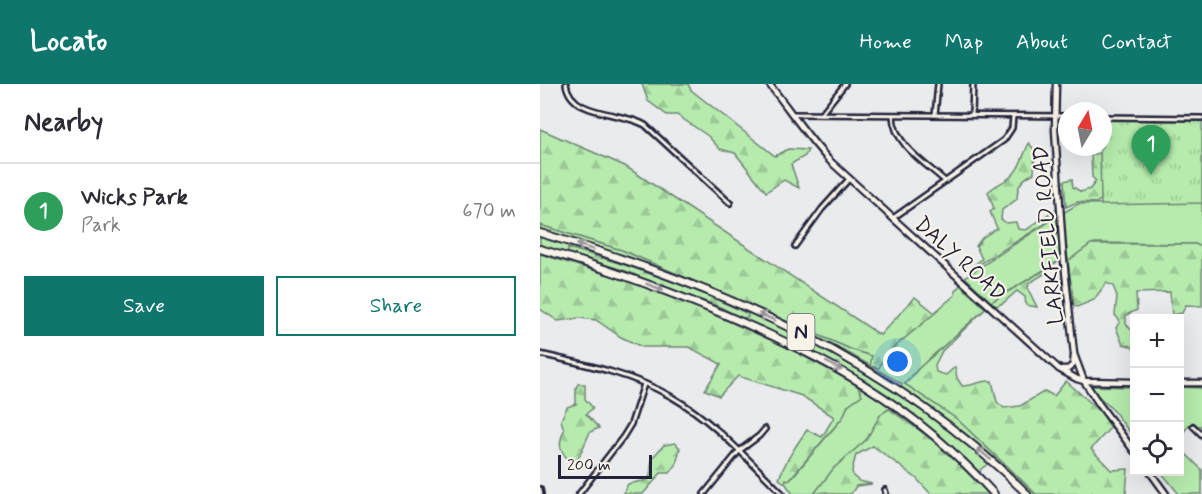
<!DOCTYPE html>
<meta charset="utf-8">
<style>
body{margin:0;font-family:Mynerve,sans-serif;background:#f7f7f7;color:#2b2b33}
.controls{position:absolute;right:18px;bottom:18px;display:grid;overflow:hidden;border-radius:0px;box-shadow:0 6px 24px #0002}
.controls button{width:54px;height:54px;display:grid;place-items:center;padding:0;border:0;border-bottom:2px solid #e1e1e2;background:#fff;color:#2b2b33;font:30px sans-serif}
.compass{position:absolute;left:518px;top:18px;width:54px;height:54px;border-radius:50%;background:#fff;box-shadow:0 6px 24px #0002;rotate:10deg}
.scale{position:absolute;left:18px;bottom:15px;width:94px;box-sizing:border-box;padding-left:6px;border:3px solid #22223b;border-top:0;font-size:16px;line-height:21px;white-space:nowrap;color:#22223b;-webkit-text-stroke:4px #f7f3e8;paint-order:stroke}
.you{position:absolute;left:358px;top:278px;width:21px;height:21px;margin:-15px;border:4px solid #fff;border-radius:50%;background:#1a73e8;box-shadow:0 0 0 9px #1a73e833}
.badge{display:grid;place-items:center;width:39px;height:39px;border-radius:50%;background:#0f766e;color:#fff;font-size:20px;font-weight:700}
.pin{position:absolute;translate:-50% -50px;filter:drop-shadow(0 2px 3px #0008)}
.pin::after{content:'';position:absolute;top:32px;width:21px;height:18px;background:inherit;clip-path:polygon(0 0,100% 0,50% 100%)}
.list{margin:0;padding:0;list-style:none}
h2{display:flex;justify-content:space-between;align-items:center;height:78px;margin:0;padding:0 24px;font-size:26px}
h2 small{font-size:20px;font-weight:400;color:#7c7c81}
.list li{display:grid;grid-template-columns:39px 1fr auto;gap:18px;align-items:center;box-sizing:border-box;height:96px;padding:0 24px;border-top:2px solid #e1e1e2}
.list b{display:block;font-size:22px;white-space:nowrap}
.list p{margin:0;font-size:20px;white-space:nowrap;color:#7c7c81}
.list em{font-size:20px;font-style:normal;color:#7c7c81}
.actions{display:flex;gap:12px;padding:18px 24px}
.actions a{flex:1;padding:14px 0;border:2px solid #0f766e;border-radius:0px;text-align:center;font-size:21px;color:#0f766e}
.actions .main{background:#0f766e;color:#fff}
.icon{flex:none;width:33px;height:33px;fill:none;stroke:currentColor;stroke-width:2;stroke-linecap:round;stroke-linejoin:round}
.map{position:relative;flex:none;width:662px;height:410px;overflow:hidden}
header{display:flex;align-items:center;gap:36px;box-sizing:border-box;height:84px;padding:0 30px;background:#0f766e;color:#fff}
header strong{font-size:28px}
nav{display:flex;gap:33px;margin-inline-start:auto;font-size:21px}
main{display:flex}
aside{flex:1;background:#fff}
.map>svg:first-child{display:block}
.green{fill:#b6ebad;stroke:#6c8674;stroke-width:1.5}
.forest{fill:url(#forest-firs);stroke:#6c8674;stroke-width:1.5}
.park{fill:url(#park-tufts);stroke:#6c8674;stroke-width:1.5}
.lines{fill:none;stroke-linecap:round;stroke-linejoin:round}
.street-casing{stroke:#22223b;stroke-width:8}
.secondary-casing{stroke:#22223b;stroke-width:9}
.highway-casing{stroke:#22223b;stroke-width:10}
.street{stroke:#f7f3e8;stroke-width:3}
.secondary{stroke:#f7f3e8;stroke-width:4.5}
.highway{stroke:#f7f3e8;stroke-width:6}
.oneway{stroke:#97959a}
.labels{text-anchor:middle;stroke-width:4.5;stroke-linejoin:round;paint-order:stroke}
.shield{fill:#f7f3e8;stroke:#62616f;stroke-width:1.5}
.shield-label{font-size:21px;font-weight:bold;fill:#22223b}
.street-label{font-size:22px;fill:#22223b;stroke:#f7f3e8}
</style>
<header>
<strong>Locato</strong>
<nav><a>Home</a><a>Map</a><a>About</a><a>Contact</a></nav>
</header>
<main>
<aside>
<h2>Nearby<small></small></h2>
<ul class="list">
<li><span class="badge" style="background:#2e9e5b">1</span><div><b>Wicks Park</b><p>Park</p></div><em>670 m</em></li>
</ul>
<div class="actions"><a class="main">Save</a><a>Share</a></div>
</aside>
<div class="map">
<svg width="662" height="410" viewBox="0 0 662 410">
<defs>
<pattern id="forest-firs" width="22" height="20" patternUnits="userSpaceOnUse" patternTransform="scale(1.5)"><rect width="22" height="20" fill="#b6ebad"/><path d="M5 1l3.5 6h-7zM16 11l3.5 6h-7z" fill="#9cc996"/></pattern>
<pattern id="park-tufts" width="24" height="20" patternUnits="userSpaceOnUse" patternTransform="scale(1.5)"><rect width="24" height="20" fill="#b6ebad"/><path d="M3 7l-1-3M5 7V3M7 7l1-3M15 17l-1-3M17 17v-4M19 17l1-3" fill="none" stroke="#9cc996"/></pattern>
</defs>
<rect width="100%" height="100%" fill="#eaebec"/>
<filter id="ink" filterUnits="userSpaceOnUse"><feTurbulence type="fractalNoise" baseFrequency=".0167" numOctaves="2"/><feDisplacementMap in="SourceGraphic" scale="12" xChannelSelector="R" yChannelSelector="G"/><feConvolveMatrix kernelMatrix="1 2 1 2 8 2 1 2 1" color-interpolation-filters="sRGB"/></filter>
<g filter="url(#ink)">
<g class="green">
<polygon points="662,119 662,163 655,160 555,159 551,160 528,177 523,129 538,120"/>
<polygon points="519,131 522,175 451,218 425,193"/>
<polygon points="0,141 82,166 168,203 0,146"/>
<path d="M0,152C144,199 287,249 407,344C420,354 442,366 448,380L441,385L439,391L387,343L357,319L322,297L183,229L0,164Z"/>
<path d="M420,201L445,224L443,227L379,284L365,300L417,335L496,410H492C453,370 407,333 360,303L362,300L310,270L221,226L313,266L333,272L346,270L415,211V207Z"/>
<path d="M249,264C307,291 351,320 400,361L349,325L341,330L326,356L294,384L274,410H253L245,399L246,394L250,396L303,333L308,321L321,311L316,301Z"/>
<polygon points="548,302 594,303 594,354 574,327"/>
<polygon points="640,303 662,304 662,342 649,341 640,353"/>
<polygon points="640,360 644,368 662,386 662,410 639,410 621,388 640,388"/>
</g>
<g class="forest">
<polygon points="102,0 148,0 151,6 235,72 248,65 268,66 265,72 251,80 259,104 244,96 226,108 195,69 180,65 168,52 137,31 127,31 108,17"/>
<polygon points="0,45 85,82 340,251 375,213 395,229 346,270 339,284 330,282 332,272 313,266 82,166 0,141"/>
<path d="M489,59L495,67L494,89C482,95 477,101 477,115L462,126L461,135L466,139L476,138L478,145L486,146L517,124L519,131L432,185L433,182L442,175L436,162L442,154L457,144L450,128L454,125L448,108C454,102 462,99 469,94C480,86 483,71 489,59Z"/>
<polygon points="563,68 563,114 556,119 537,118 526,123 524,97 532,95 533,103 541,108 550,105 556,97 552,93 551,71"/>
<polygon points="551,160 655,160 662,163 662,222 646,221 642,229 632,231 630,208 596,209 597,226 586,231 586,240 594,249 594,265 591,262 583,260 576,244 580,237 575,231 577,212 573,202 566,199 554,216 537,223 534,221 528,177"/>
<path d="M28,164C89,181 151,202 208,230V233L202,234L180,223L105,196L89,188L28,169Z"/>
<path d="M0,170L85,196L165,227L249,264L317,301L322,311L308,321L303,333L249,396L246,395L245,399L239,395C245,377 256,361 267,346L282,353L294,333L262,312L198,292L179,312L165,306L181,280L149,263H102L81,253L56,236L40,234L18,237L0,225Z"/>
<polygon points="511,182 506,189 489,199 488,205 497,223 486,221 485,213 477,207 463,219 456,222 451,218"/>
<path d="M443,227L402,267L395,281L396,288L406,291L415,283L417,294L422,302C434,302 441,296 452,297L457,318L464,324L480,322L505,307L514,312L526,297L561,328L571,343L551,365L571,386L588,385L586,410H496L417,335L365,300L379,284Z"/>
<path d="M38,300H45V315L53,324L46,330L59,344L50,348L38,375L29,377C19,365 18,360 24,346L21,336L27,323L36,320V304Z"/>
<polygon points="349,325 400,361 449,410 391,410 376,394 333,362 316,371 312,386 313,392 319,397 332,400 316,402 311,410 294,410 286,408 274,410 294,384 326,356 341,330"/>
<polygon points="135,359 140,364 136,381 130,389 121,389 103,410 83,410 88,400 107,396 110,392 112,374 124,361"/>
</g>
<polygon class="park" points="563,34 662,37 662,119 561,121 560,63 563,63"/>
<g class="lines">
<defs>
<g id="street">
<path d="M26,0C31,33 81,27 105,41L190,119"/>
<polyline points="253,30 527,32"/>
<polyline points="281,30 305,0"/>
<path d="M353,31C353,60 385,79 405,97"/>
<polyline points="395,31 398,0"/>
<polyline points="432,31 433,0"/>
<polyline points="563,33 662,34"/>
<polyline points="353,134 464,56 472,44 473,32"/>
<polyline points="255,162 282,125 309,95"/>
<path d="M0,270C44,280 92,290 132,313C174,337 208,376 243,410"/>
<polyline points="653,342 662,351"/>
<polyline points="0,405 1,410"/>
<polyline points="345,406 346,410"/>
<polyline points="39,410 83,353 91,340 104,300"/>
<polyline points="164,410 199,367 219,352 225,345"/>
</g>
<g id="secondary">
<path d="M229,0C250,26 267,53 290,77L519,285L537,295L544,297L594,298"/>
<polyline points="516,0 515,46 523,168 534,270 544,297 559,320 594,367"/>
<polyline points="522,285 528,285 533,281 534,272"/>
<polyline points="640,299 662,299"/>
<polyline points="610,388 626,410"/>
</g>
<g id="highway">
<path d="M0,149C180,202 352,276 487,410"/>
<path d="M0,165C60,182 118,203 176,227C286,273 373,320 454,410"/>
</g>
</defs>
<use href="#street" class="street-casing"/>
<use href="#secondary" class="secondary-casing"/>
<use href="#highway" class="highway-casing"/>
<use href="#street" class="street"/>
<use href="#secondary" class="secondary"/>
<use href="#highway" class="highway"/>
</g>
<defs><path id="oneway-shaft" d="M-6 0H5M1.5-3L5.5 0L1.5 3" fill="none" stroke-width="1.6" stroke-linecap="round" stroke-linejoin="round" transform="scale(1.5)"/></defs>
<g class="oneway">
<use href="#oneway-shaft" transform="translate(45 163) rotate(-162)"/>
<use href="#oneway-shaft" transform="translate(115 203) rotate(21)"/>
<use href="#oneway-shaft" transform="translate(227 233) rotate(-156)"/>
<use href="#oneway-shaft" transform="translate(294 282) rotate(28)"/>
<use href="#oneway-shaft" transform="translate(444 370) rotate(-139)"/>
</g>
</g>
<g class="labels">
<rect class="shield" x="247.5" y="230" width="27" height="36" rx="4.5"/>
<g class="shield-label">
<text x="261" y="255">N</text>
</g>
<g class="street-label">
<text transform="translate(507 151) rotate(-95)" y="8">LARKFIELD ROAD</text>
<text transform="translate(421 174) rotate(42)" y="8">DALY ROAD</text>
</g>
</g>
</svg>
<div class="controls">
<button>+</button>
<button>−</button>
<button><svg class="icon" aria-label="locate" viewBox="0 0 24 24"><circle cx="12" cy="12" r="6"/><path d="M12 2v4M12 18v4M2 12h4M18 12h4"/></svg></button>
</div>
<svg class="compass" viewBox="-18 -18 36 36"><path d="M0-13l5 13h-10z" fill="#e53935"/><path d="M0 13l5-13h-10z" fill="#7c7c81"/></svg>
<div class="scale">200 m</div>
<div class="you"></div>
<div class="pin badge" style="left:611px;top:91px;background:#2e9e5b">1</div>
</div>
</main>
